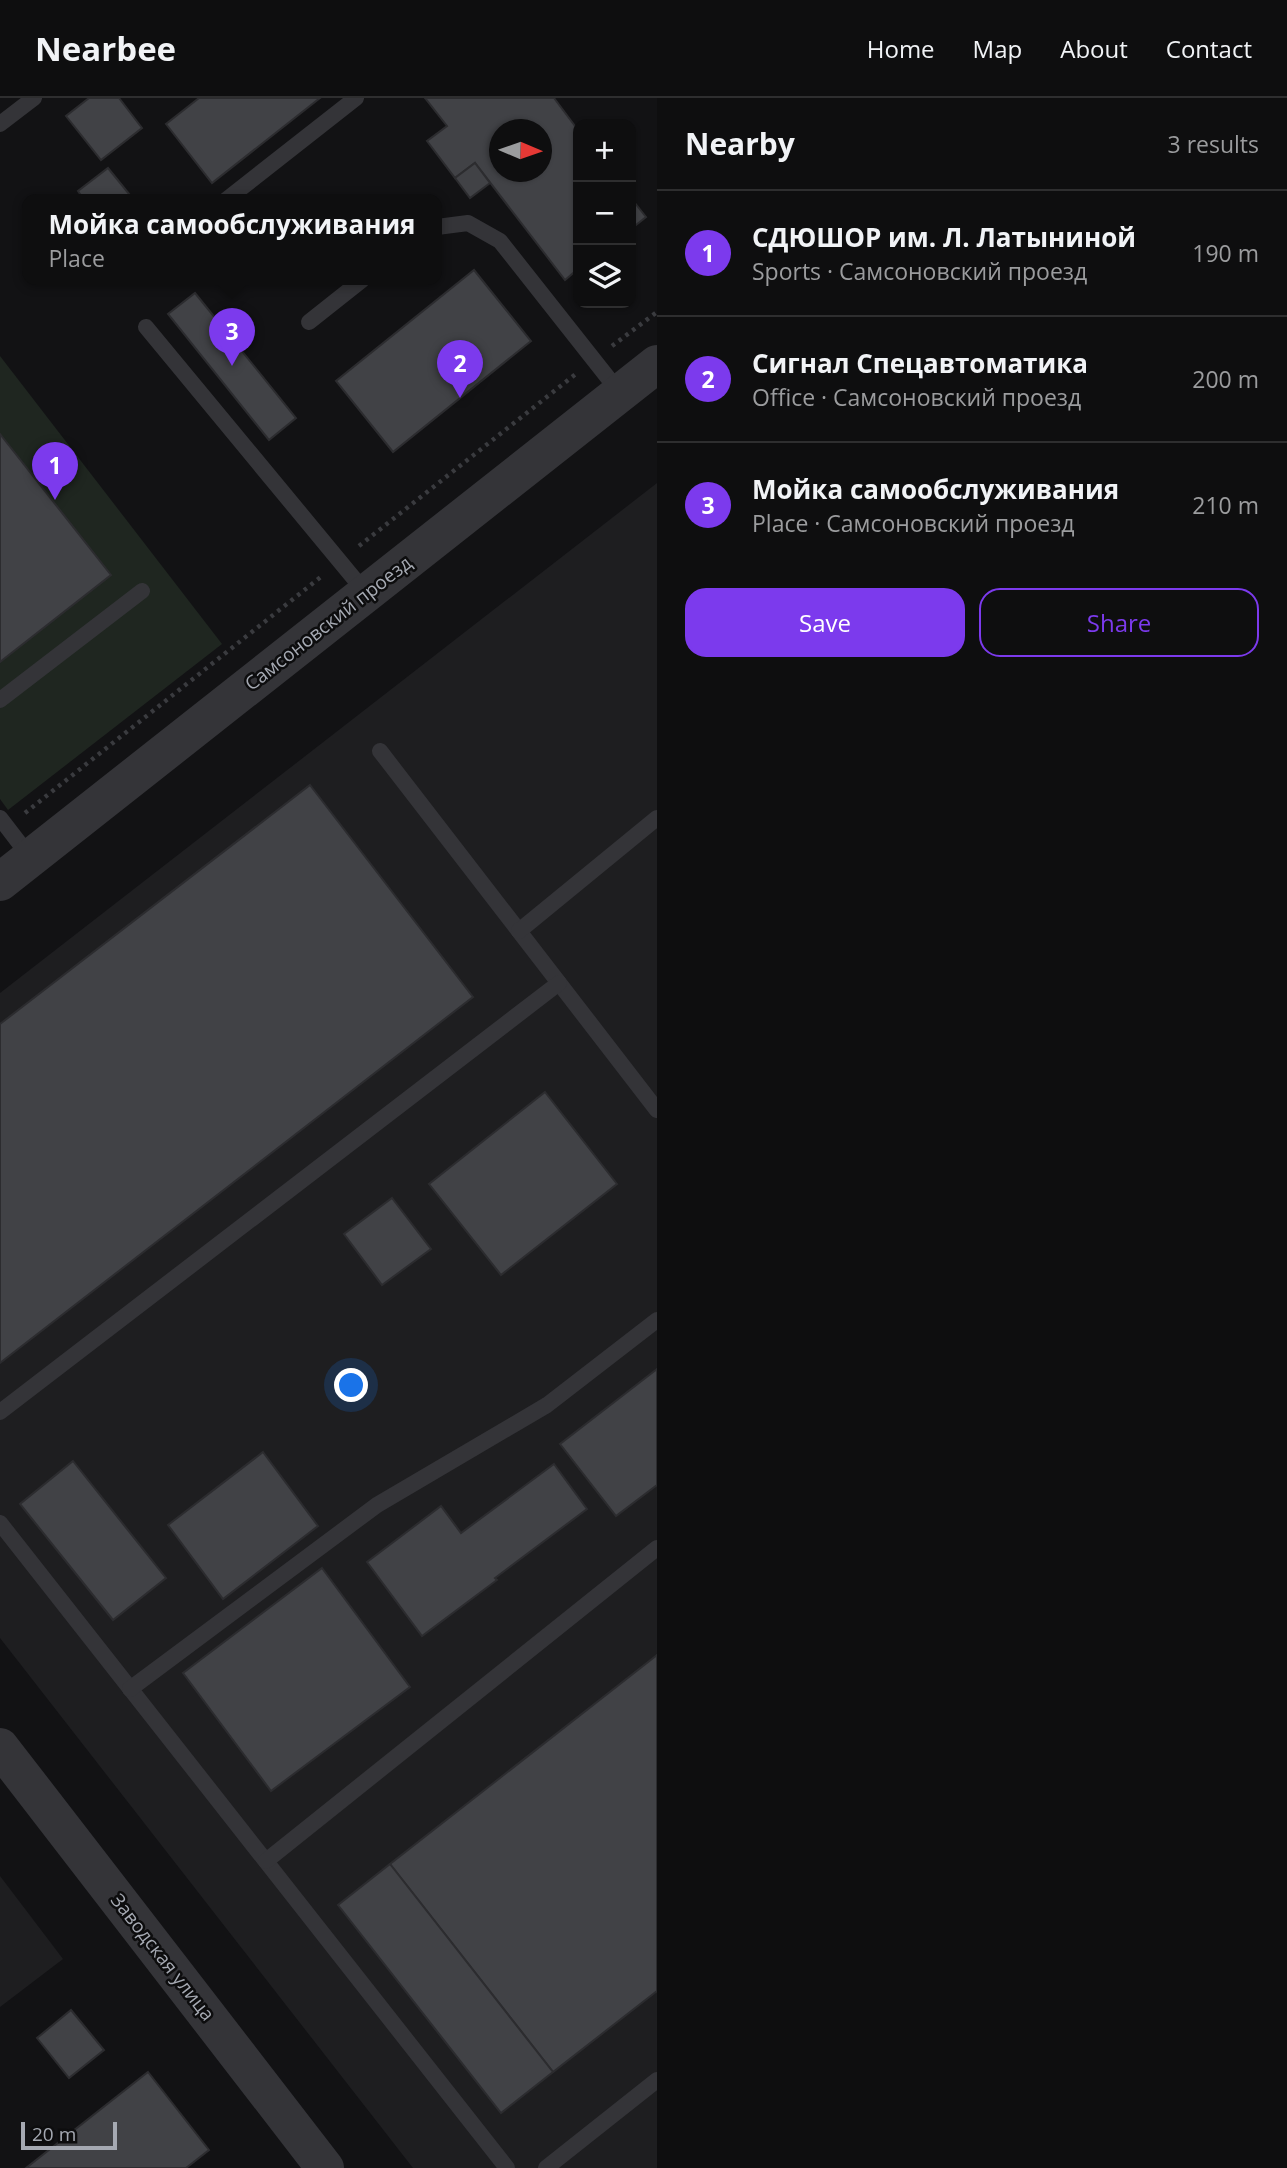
<!DOCTYPE html>
<meta charset="utf-8">
<style>
body{margin:0;font-family:"Open Sans",sans-serif;background:#1c1c1d;color:#f1f3f6}
.controls{position:absolute;right:21px;top:21px;display:grid;overflow:hidden;border-radius:14px;box-shadow:0 2px 5px #0004}
.controls button{width:63px;height:63px;display:grid;place-items:center;padding:0;border:0;border-bottom:2px solid #2e2e2f;background:#0e0e0f;color:#f1f3f6;font:35px sans-serif}
.compass{position:absolute;left:489px;top:21px;width:63px;height:63px;border-radius:50%;background:#0e0e0f;box-shadow:0 2px 5px #0004;rotate:92deg}
.scale{position:absolute;left:21px;bottom:18px;width:96px;box-sizing:border-box;padding-left:7px;border:4px solid #a5a9b2;border-top:0;font-size:19px;line-height:24px;white-space:nowrap;color:#a5a9b2;-webkit-text-stroke:5px #0d0d0e;paint-order:stroke}
.you{position:absolute;left:352px;top:1288px;width:24px;height:24px;margin:-18px;border:5px solid #fff;border-radius:50%;background:#1a73e8;box-shadow:0 0 0 10px #1a73e833}
.badge{display:grid;place-items:center;width:46px;height:46px;border-radius:50%;background:#7c3aed;color:#fff;font-size:23px;font-weight:700}
.pin{position:absolute;translate:-50% -58px;filter:drop-shadow(0 2px 4px #0008)}
.pin::after{content:'';position:absolute;top:37px;width:24px;height:21px;background:inherit;clip-path:polygon(0 0,100% 0,50% 100%)}
.popup{position:absolute;left:22px;top:96px;width:420px;height:91px;box-sizing:border-box;display:grid;place-content:center;border-radius:14px;background:#0e0e0f;filter:drop-shadow(0 2px 5px #0005);font-size:23px;white-space:nowrap;color:#9b9c9e}
.popup b{font-size:26px;color:#f1f3f6}
.popup::after{content:'';position:absolute;left:50%;top:100%;margin-left:-14px;border:14px solid transparent;border-top-color:#0e0e0f}
.list{margin:0;padding:0;list-style:none}
h2{display:flex;justify-content:space-between;align-items:center;height:91px;margin:0;padding:0 28px;font-size:30px}
h2 small{font-size:23px;font-weight:400;color:#9b9c9e}
.list li{display:grid;grid-template-columns:46px 1fr auto;gap:21px;align-items:center;box-sizing:border-box;height:126px;padding:0 28px;border-top:2px solid #2e2e2f}
.list b{display:block;font-size:26px;white-space:nowrap}
.list p{margin:0;font-size:23px;white-space:nowrap;color:#9b9c9e}
.list em{font-size:23px;font-style:normal;color:#9b9c9e}
.actions{display:flex;gap:14px;padding:21px 28px}
.actions a{flex:1;padding:16px 0;border:2px solid #7c3aed;border-radius:21px;text-align:center;font-size:24px;color:#7c3aed}
.actions .main{background:#7c3aed;color:#fff}
.icon{flex:none;width:38px;height:38px;fill:none;stroke:currentColor;stroke-width:2;stroke-linecap:round;stroke-linejoin:round}
.map{position:relative;flex:none;width:657px;height:2070px;overflow:hidden}
header{display:flex;align-items:center;gap:42px;box-sizing:border-box;height:98px;padding:0 35px;background:#0e0e0f;border-bottom:2px solid #2e2e2f}
header strong{font-size:33px}
nav{display:flex;gap:38px;margin-inline-start:auto;font-size:24px}
main{display:flex}
aside{flex:1;background:#0e0e0f}
.map>svg:first-child{display:block}
.built{fill:#1e1e20}
.green{fill:#1f2620}
.building{fill:#414246;stroke:#2c2c2f;stroke-width:2;fill-rule:evenodd}
.lines{fill:none;stroke-linecap:round;stroke-linejoin:round}
.path{stroke:#3a3b3f;stroke-width:4.5;stroke-dasharray:3.5 5;stroke-linecap:butt}
.service{stroke:#343438;stroke-width:16}
.tertiary{stroke:#343438;stroke-width:38}
.labels{text-anchor:middle;stroke-width:5;stroke-linejoin:round;paint-order:stroke}
.street-label{font-size:19px;fill:#a5a9b2;stroke:#0d0d0e}
</style>
<header>
<strong>Nearbee</strong>
<nav><a>Home</a><a>Map</a><a>About</a><a>Contact</a></nav>
</header>
<main>
<div class="map">
<svg width="657" height="2070" viewBox="0 0 657 2070">
<rect width="100%" height="100%" fill="#121214"/>
<g class="built">
<polygon points="657,385 657,2070 413,2070 0,1540 0,895"/>
<polygon points="0,1778 63,1861 0,1909"/>
</g>
<polygon class="green" points="0,258 222,546 8,712 0,701"/>
<g class="building">
<polygon points="89,0 119,0 142,30 101,62 66,18"/>
<polygon points="199,0 320,0 212,85 166,26"/>
<path d="M425,0H554L578,32V171L565,182L475,65L455,80L427,43L447,28ZM500,32H542V74H500Z"/>
<polygon points="475,65 490,85 470,100 455,80"/>
<polygon points="108,70 134,102 84,102 78,93"/>
<polygon points="631,100 646,119 631,131"/>
<polygon points="474,172 531,243 393,354 336,283"/>
<polygon points="195,195 296,320 269,342 168,216"/>
<polygon points="0,336 111,477 0,564"/>
<polygon points="310,687 473,899 0,1265 0,926"/>
<polygon points="545,994 617,1086 501,1177 429,1086"/>
<polygon points="392,1100 431,1151 382,1187 344,1136"/>
<polygon points="657,1271 657,1387 616,1418 560,1346"/>
<polygon points="263,1354 318,1428 223,1501 168,1427"/>
<polygon points="73,1363 166,1480 113,1522 20,1406"/>
<polygon points="554,1366 587,1411 495,1480 497,1482 422,1538 367,1464 441,1408 461,1435"/>
<polygon points="322,1470 410,1589 271,1693 183,1575"/>
<polygon points="657,1557 657,1893 553,1974 390,1766"/>
<polygon points="390,1766 553,1974 501,2015 338,1807"/>
<polygon points="71,1912 104,1952 69,1980 37,1940"/>
<polygon points="148,1974 209,2052 186,2070 26,2070"/>
</g>
<g class="lines">
<g class="path">
<polyline points="612,248 657,214"/>
<polyline points="359,448 577,275"/>
<polyline points="25,715 322,478"/>
</g>
<g class="service">
<polyline points="0,26 34,0"/>
<polyline points="226,102 356,0"/>
<polyline points="437,129 468,125 500,143 620,295"/>
<polyline points="309,224 362,182"/>
<polyline points="146,229 366,495"/>
<polyline points="0,602 142,493"/>
<polyline points="380,653 657,1012"/>
<polyline points="0,720 30,759"/>
<polyline points="519,833 657,720"/>
<polyline points="0,1314 559,885"/>
<polyline points="0,1425 507,2070"/>
<polyline points="130,1591 377,1407 547,1307 657,1222"/>
<polyline points="266,1763 657,1450"/>
<polyline points="546,2070 657,1982"/>
</g>
<g class="tertiary">
<polyline points="0,784 657,266"/>
<polyline points="0,1649 325,2070"/>
</g>
</g>
<g class="labels">
<g class="street-label">
<text transform="translate(328 525) rotate(-38)" y="7">Самсоновский проезд</text>
<text transform="translate(163 1859) rotate(52)" y="7">Заводская улица</text>
</g>
</g>
</svg>
<div class="controls">
<button>+</button>
<button>−</button>
<button><svg class="icon" aria-label="layers" viewBox="0 0 24 24"><path d="M12 4l9 5-9 5-9-5zM3 14l9 5 9-5"/></svg></button>
</div>
<svg class="compass" viewBox="-18 -18 36 36"><path d="M0-13l5 13h-10z" fill="#e53935"/><path d="M0 13l5-13h-10z" fill="#9b9c9e"/></svg>
<div class="scale">20 m</div>
<div class="you"></div>
<div class="pin badge" style="left:55px;top:402px">1</div>
<div class="pin badge" style="left:460px;top:300px">2</div>
<div class="pin badge" style="left:232px;top:268px">3</div>
<div class="popup"><b>Мойка самообслуживания</b>Place</div>
</div>
<aside>
<h2>Nearby<small>3 results</small></h2>
<ul class="list">
<li><span class="badge">1</span><div><b>СДЮШОР им. Л. Латыниной</b><p>Sports · Самсоновский проезд</p></div><em>190 m</em></li>
<li><span class="badge">2</span><div><b>Сигнал Спецавтоматика</b><p>Office · Самсоновский проезд</p></div><em>200 m</em></li>
<li><span class="badge">3</span><div><b>Мойка самообслуживания</b><p>Place · Самсоновский проезд</p></div><em>210 m</em></li>
</ul>
<div class="actions"><a class="main">Save</a><a>Share</a></div>
</aside>
</main>
